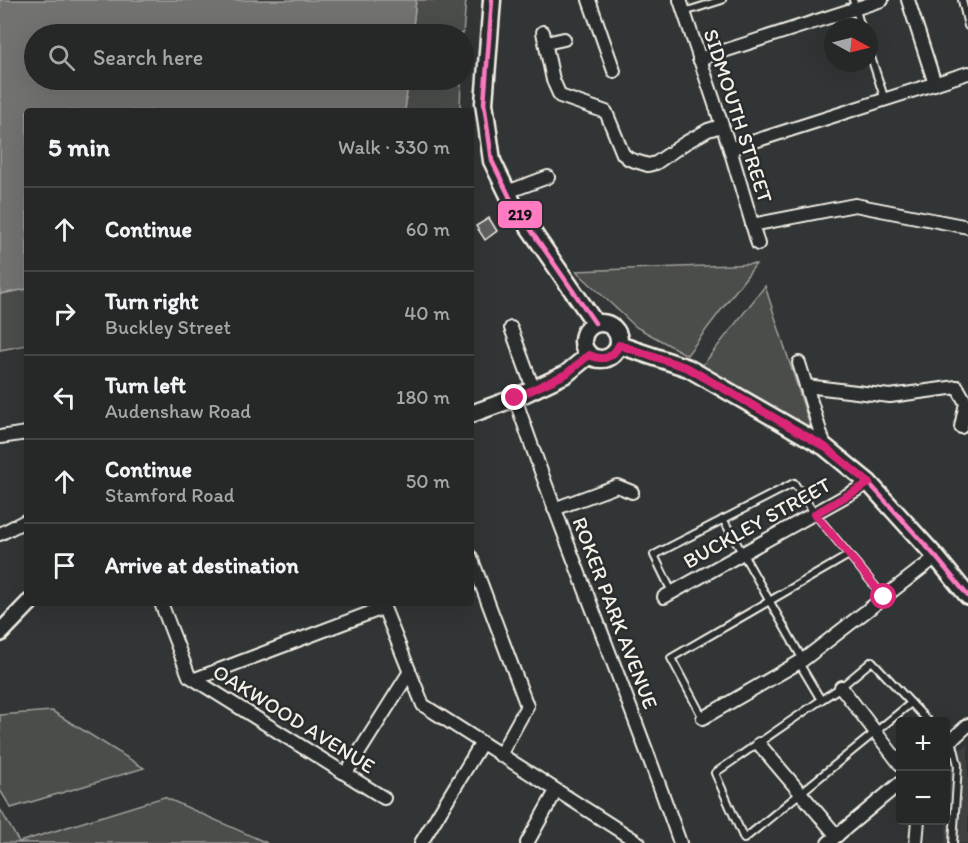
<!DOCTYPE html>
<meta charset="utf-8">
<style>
body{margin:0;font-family:Itim,sans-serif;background:#323434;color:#f1f3f6}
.controls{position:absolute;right:18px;bottom:18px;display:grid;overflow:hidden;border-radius:6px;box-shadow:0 6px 24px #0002}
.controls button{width:54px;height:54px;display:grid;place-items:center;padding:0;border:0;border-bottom:2px solid #424445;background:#262828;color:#f1f3f6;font:30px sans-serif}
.compass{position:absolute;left:824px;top:18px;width:54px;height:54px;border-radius:50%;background:#262828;box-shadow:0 6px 24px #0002;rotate:97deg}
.stop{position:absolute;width:18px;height:18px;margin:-14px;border:4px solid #db2777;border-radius:50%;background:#fff}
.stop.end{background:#db2777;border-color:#fff;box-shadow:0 2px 6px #0008}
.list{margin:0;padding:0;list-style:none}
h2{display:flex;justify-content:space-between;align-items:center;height:78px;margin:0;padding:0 24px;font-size:26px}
h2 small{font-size:20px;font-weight:400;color:#a4a6a8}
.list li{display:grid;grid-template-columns:39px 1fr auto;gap:18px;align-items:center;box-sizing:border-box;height:84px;padding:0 24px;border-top:2px solid #424445}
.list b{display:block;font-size:22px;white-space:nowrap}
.list p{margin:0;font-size:20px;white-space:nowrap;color:#a4a6a8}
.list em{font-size:20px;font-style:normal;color:#a4a6a8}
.icon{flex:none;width:33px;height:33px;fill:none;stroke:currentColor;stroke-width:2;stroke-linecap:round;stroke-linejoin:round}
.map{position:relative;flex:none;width:968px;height:843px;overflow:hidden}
.search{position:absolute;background:#262828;box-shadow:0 6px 24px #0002;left:24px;top:24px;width:450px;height:66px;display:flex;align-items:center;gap:15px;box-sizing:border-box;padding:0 21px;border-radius:33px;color:#a4a6a8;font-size:22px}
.panel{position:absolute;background:#262828;box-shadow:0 6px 24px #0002;left:24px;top:108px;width:450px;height:498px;border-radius:6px}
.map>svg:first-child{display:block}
.built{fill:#404242}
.green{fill:#4b4d4c;stroke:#a09f9a;stroke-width:1.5}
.water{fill:#727370;stroke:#a6a5a0;stroke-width:1.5}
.building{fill:#5f605f;stroke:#f4f1e8;stroke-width:1.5}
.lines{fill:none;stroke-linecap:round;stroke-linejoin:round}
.lane-casing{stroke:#f4f1e8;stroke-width:10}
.street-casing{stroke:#f4f1e8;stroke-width:16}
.secondary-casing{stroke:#f4f1e8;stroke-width:21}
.lane{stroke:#2a2d2e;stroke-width:6}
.street{stroke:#2a2d2e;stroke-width:12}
.secondary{stroke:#2a2d2e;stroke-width:16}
.bus-1-casing{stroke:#2a2d2e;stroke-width:9}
.bus-1{stroke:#fe7ac1;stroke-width:4.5}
.route{stroke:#db2777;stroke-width:8}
.labels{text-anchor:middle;stroke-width:5;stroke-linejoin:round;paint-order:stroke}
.street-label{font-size:21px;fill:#f4f1e8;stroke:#2a2d2e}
.line-badge{stroke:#2a2d2e;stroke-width:2}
.pale-badge-label{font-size:16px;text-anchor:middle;font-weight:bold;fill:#111}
</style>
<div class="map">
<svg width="968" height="843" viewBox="0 0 968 843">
<rect width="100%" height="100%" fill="#323535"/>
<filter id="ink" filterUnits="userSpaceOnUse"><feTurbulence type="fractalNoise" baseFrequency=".0167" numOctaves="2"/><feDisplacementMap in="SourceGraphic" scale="12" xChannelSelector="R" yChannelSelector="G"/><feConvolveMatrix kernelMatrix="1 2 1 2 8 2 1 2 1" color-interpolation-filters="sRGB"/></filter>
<g filter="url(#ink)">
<polygon class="built" points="968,744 968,843 945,843 952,755"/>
<g class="green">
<polygon points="416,0 466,0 463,34 412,34"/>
<polygon points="408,80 461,80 460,111 405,111"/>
<polygon points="756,264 687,355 636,327 576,271"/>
<polygon points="765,286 812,432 702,366"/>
<polygon points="27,289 27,345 0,350 0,294"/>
<polygon points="52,711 144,768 11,808 0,790 0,715"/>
<polygon points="164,797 267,843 0,843 0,809 19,842"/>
</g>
<polygon class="water" points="0,0 416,0 412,34 34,34 34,80 408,80 405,111 27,111 27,289 0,294"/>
<polygon class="building" points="489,218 497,231 485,240 476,226"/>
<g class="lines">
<defs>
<g id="lane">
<polyline points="853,0 861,27"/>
<polyline points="962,0 968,26"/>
<polyline points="684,12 722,0"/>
<polyline points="869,51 885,100"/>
<polyline points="723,519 803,660"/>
<polyline points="672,592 654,555 794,483 815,514 884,597"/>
<polyline points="799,663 821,700 715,773 744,839 911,703 872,661 841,687 821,700"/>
<polyline points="911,703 929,722"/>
<polyline points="703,718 671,658 849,555"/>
<polyline points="952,740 958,765 953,843"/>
</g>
<g id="street">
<polyline points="589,0 614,71"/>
<polyline points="680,0 730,149 758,244"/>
<polyline points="908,0 935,84"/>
<polyline points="543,32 553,80 560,96 606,112 623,154 629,159 648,165 656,163 685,143 708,130 721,126"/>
<polyline points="546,43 564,39"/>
<polyline points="699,59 882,0"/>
<polyline points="730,149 968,73"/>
<polyline points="507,192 548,177"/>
<polyline points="752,225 855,205 968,227"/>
<polyline points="511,328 533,388"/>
<polyline points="799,363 825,447"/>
<polyline points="806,386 890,396 957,387 966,403 961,427"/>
<path d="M515,398C566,548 628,694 680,843"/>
<polyline points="0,437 27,433"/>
<polyline points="554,509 617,486 632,492"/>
<polyline points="0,534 27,520"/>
<polyline points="471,557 527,706 500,755"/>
<polyline points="664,597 869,483"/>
<polyline points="161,603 189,676 384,798"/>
<polyline points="382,603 423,705 639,843"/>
<polyline points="195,679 383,608"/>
<polyline points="841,687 900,764"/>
<polyline points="703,718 803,660 936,557"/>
<polyline points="759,744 837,836"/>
<polyline points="946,745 968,725"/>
<polyline points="346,773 409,673"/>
<polyline points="421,843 481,744"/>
<polyline points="527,843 556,791"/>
<polyline points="828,843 900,783"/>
<polyline points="916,843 918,820"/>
</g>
<g id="secondary">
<polyline points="492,0 484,103 492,161 513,204 595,323"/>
<circle cx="601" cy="341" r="18"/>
<polyline points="619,345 688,368 825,447 869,483 936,557 968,596"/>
<polyline points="471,414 515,398 566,374 589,355"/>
<polyline points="0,633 29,603"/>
</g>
</defs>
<use href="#lane" class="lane-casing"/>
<use href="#street" class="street-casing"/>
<use href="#secondary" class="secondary-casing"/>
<use href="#lane" class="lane"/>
<use href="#street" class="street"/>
<use href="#secondary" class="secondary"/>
<defs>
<g id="bus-1">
<polyline points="492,0 484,103 492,161 513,204 595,323"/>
<polyline points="619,345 688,368 825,447 869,483 936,557 968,596"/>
</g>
</defs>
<use href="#bus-1" class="bus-1-casing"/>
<use href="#bus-1" class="bus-1"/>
</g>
</g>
<g class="lines" filter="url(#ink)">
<path class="route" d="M515,398L566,374L589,355C603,361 612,359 619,345L688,368L825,447L869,483L815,514L884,597"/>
</g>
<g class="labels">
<g class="street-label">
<text transform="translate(738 116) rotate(72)" y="7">SIDMOUTH STREET</text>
<text transform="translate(757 523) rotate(-29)" y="7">BUCKLEY STREET</text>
<text transform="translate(615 613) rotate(69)" y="7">ROKER PARK AVENUE</text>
<text transform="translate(294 719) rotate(32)" y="7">OAKWOOD AVENUE</text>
</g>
</g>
<rect class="line-badge" x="497" y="200" width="46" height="29" rx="6" fill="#fe7ac1"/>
<g class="pale-badge-label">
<text x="520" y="220">219</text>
</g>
</svg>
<div class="controls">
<button>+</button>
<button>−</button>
</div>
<svg class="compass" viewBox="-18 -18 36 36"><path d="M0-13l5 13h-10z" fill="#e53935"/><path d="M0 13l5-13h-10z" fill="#a4a6a8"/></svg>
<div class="stop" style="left:884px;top:597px"></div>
<div class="stop end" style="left:515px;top:398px"></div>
<div class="search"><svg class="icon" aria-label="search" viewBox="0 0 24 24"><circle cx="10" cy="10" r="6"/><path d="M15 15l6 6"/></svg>Search here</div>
<section class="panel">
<h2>5 min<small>Walk · 330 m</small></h2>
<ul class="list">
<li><svg class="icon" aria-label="ahead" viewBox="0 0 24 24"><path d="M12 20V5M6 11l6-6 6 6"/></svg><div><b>Continue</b></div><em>60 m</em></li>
<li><svg class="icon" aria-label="right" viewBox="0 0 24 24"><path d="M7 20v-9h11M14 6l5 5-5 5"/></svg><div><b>Turn right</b><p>Buckley Street</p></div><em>40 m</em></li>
<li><svg class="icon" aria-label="left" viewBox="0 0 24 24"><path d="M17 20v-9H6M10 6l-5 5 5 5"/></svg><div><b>Turn left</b><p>Audenshaw Road</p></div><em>180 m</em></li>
<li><svg class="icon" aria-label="ahead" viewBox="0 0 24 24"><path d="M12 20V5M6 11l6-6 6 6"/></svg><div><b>Continue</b><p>Stamford Road</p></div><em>50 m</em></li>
<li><svg class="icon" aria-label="arrive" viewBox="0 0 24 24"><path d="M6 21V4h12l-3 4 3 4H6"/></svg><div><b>Arrive at destination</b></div></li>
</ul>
</section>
</div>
